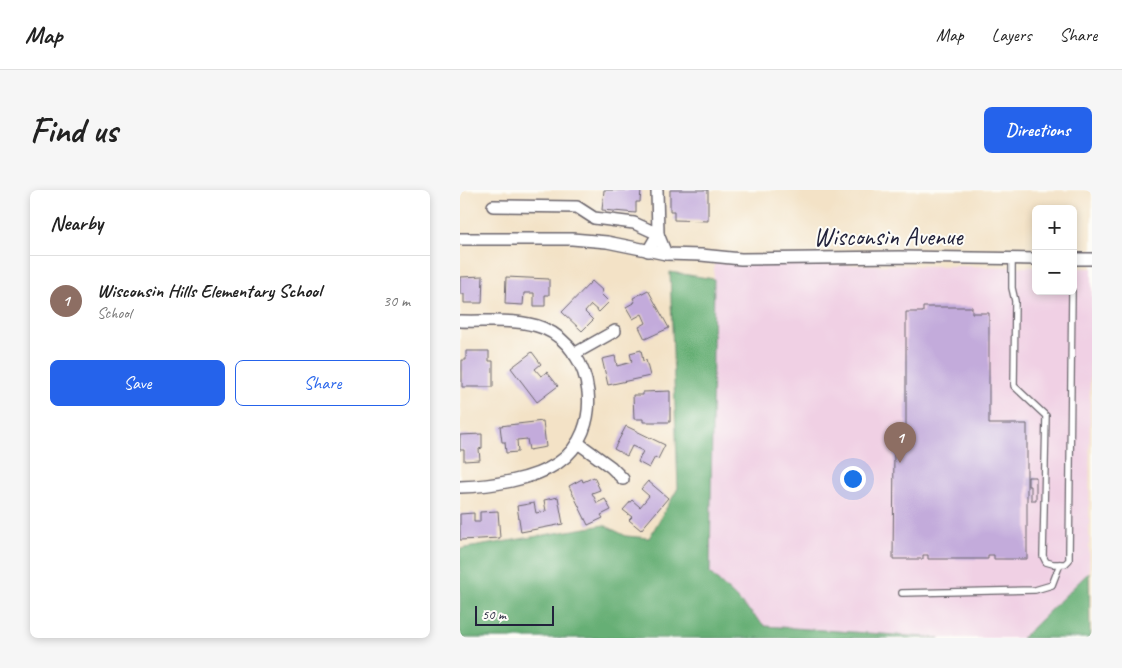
<!DOCTYPE html>
<meta charset="utf-8">
<style>
body{margin:0;font-family:Caveat,sans-serif;background:#f6f6f6;color:#222}
.controls{position:absolute;right:15px;top:15px;display:grid;overflow:hidden;border-radius:8px;box-shadow:0 2px 8px #0003}
.controls button{width:45px;height:45px;display:grid;place-items:center;padding:0;border:0;border-bottom:1px solid #e0e0e0;background:#fff;color:#222;font:25px sans-serif}
.scale{position:absolute;left:15px;bottom:12px;width:79px;box-sizing:border-box;padding-left:5px;border:2px solid #22223b;border-top:0;font-size:14px;line-height:18px;white-space:nowrap;color:#22223b;-webkit-text-stroke:4px #fdfcf7;paint-order:stroke}
.you{position:absolute;left:392px;top:288px;width:18px;height:18px;margin:-12px;border:4px solid #fff;border-radius:50%;background:#1a73e8;box-shadow:0 0 0 8px #1a73e833}
.badge{display:grid;place-items:center;width:32px;height:32px;border-radius:50%;background:#2563eb;color:#fff;font-size:16px;font-weight:700}
.pin{position:absolute;translate:-50% -41px;filter:drop-shadow(0 1px 2px #0008)}
.pin::after{content:'';position:absolute;top:26px;width:18px;height:15px;background:inherit;clip-path:polygon(0 0,100% 0,50% 100%)}
.list{margin:0;padding:0;list-style:none}
h2{display:flex;justify-content:space-between;align-items:center;height:65px;margin:0;padding:0 20px;font-size:21px}
h2 small{font-size:16px;font-weight:400;color:#767676}
.list li{display:grid;grid-template-columns:32px 1fr auto;gap:15px;align-items:center;box-sizing:border-box;height:90px;padding:0 20px;border-top:1px solid #e0e0e0}
.list b{display:block;font-size:19px;white-space:nowrap}
.list p{margin:0;font-size:16px;white-space:nowrap;color:#767676}
.list em{font-size:16px;font-style:normal;color:#767676}
.actions{display:flex;gap:10px;padding:15px 20px}
.actions a{flex:1;padding:11px 0;border:1px solid #2563eb;border-radius:8px;text-align:center;font-size:18px;color:#2563eb}
.actions .main{background:#2563eb;color:#fff}
.map{position:relative;flex:none;width:632px;height:448px;overflow:hidden;border-radius:8px}
header{display:flex;align-items:center;gap:30px;box-sizing:border-box;height:70px;padding:0 25px;background:#fff;border-bottom:1px solid #e0e0e0}
header strong{font-size:24px}
nav{display:flex;gap:28px;margin-inline-start:auto;font-size:18px}
.intro{display:flex;align-items:center;justify-content:space-between;box-sizing:border-box;height:120px;padding:0 30px}
h1{margin:0;font-size:35px}
.button{padding:12px 22px;border-radius:8px;background:#2563eb;color:#fff;font-size:18px;font-weight:700}
main{display:flex;gap:30px;padding:0 30px}
aside{flex:1;background:#fff;border-radius:8px;box-shadow:0 2px 8px #0003}
.map>svg:first-child{display:block}
.built{fill:#f0d0e4}
.forest{fill:#66af75;stroke:#446858}
.building{fill:#c3abdb}
.lines{fill:none;stroke-linecap:round;stroke-linejoin:round}
.service-casing{stroke:#6b656c;stroke-width:8}
.minor-casing{stroke:#6b656c;stroke-width:14}
.service{stroke:#fff;stroke-width:5.5}
.minor{stroke:#fff;stroke-width:11}
.labels{text-anchor:middle;stroke-width:4;stroke-linejoin:round;paint-order:stroke}
.street-label{font-size:25px;fill:#22223b;stroke:#fdfcf7}
</style>
<header>
<strong>Map</strong>
<nav><a>Map</a><a>Layers</a><a>Share</a></nav>
</header>
<div class="intro"><h1>Find us</h1><a class="button">Directions</a></div>
<main>
<aside>
<h2>Nearby<small></small></h2>
<ul class="list">
<li><span class="badge" style="background:#8d6e63">1</span><div><b>Wisconsin Hills Elementary School</b><p>School</p></div><em>30 m</em></li>
</ul>
<div class="actions"><a class="main">Save</a><a>Share</a></div>
</aside>
<div class="map">
<svg width="632" height="448" viewBox="0 0 632 448">
<rect width="100%" height="100%" fill="#fdfcf7"/>
<filter id="ink" filterUnits="userSpaceOnUse"><feTurbulence type="fractalNoise" baseFrequency=".02" numOctaves="2"/><feDisplacementMap in="SourceGraphic" scale="10" xChannelSelector="R" yChannelSelector="G"/><feConvolveMatrix kernelMatrix="1 2 1 2 8 2 1 2 1" color-interpolation-filters="sRGB"/></filter>
<filter id="wash" filterUnits="userSpaceOnUse"><feTurbulence type="fractalNoise" baseFrequency=".0096" numOctaves="4" result="noise"/><feDisplacementMap in="SourceGraphic" scale="20" xChannelSelector="R" yChannelSelector="G"/><feGaussianBlur stdDeviation="1.12" result="paint"/><feColorMatrix in="noise" values="0 0 0 0 0 0 0 0 0 0 0 0 0 0 0 0 0 1.4 0 .05"/><feComposite in="paint" operator="in"/></filter>
<g filter="url(#wash)">
<rect width="100%" height="100%" fill="#f3e2c6"/>
<polygon class="built" points="254,73 576,77 576,101 613,101 613,78 632,78 632,165 630,165 629,382 562,448 479,448 305,436 250,383"/>
<g class="forest">
<polygon points="210,82 254,89 250,383 305,436 479,448 0,448 0,359 144,335 166,346 189,348 218,298"/>
<polygon points="629,382 630,448 562,448"/>
</g>
<g id="blocks">
<g class="building">
<polygon points="144,0 181,0 180,12 176,12 176,23 142,20"/>
<polygon points="210,0 248,0 248,31 214,30 214,21 210,21"/>
<polygon points="23,86 22,113 4,113 4,104 0,104 0,87"/>
<polygon points="46,87 89,89 89,105 85,105 85,116 74,116 74,103 64,103 63,115 45,114"/>
<polygon points="132,91 143,101 141,104 149,112 139,122 131,115 125,122 133,130 122,141 102,122"/>
<polygon points="188,100 209,138 185,149 179,137 186,133 182,124 173,129 166,117 175,112 173,108"/>
<polygon points="463,117 512,117 512,123 529,123 529,234 567,234 567,369 534,369 534,365 528,365 528,369 468,369 468,365 463,365 463,369 433,369 434,260 446,260 446,122 463,122"/>
<polygon points="181,160 183,171 186,170 190,186 148,195 142,169 155,166 157,176 172,172 170,163"/>
<polygon points="6,161 29,161 29,171 33,171 33,197 2,197 2,170 6,170"/>
<polygon points="72,162 81,174 75,179 81,186 87,182 98,196 77,212 51,178"/>
<polygon points="210,201 210,232 183,232 183,229 174,229 173,205 183,205 183,202"/>
<polygon points="83,231 86,257 69,260 67,249 57,250 58,262 46,263 45,252 42,252 40,236"/>
<polygon points="166,236 205,255 198,269 195,267 189,278 178,272 183,261 172,256 167,266 154,259"/>
<polygon points="22,244 22,258 19,259 20,270 4,271 4,260 0,260 0,245"/>
<polygon points="134,287 140,300 132,303 137,313 145,309 151,320 141,325 143,328 128,335 109,296 122,289 123,292"/>
<polygon points="568,287 576,287 576,310 571,310 571,296 568,296"/>
<polygon points="188,291 208,308 181,340 169,330 172,327 163,320 172,310 180,317 189,306 181,299"/>
<polygon points="98,307 103,334 61,342 57,316 74,313 76,323 86,321 84,310"/>
<polygon points="38,321 40,348 0,350 0,324 14,323 14,332 20,332 20,322"/>
</g>
</g>
</g>
<g filter="url(#ink)">
<use href="#blocks" fill-opacity="0" stroke="#6b656c" stroke-width="1"/>
<g class="lines">
<defs>
<g id="service">
<polyline points="552,68 552,98 555,111 554,196 586,226 583,366 586,372 593,374 605,374 609,370 609,365 612,101"/>
<polyline points="442,403 575,400 592,395 600,374"/>
</g>
<g id="minor">
<polyline points="33,16 117,17 134,28 174,33 198,44 197,0"/>
<polyline points="0,49 112,49 147,52 206,64 241,65 281,69 439,67 576,69"/>
<polyline points="188,61 198,44 206,64"/>
<polyline points="613,69 632,69"/>
<path d="M0,131C27,132 58,128 83,138C136,160 145,241 98,273C73,290 31,296 0,297"/>
<polyline points="114,164 155,141"/>
<polyline points="118,253 151,277 163,289"/>
</g>
</defs>
<use href="#service" class="service-casing"/>
<use href="#minor" class="minor-casing"/>
<use href="#service" class="service"/>
<use href="#minor" class="minor"/>
</g>
</g>
<g class="labels">
<g class="street-label">
<text x="428" y="55">Wisconsin Avenue</text>
</g>
</g>
</svg>
<div class="controls">
<button>+</button>
<button>−</button>
</div>
<div class="scale">50 m</div>
<div class="you"></div>
<div class="pin badge" style="left:440px;top:273px;background:#8d6e63">1</div>
</div>
</main>
